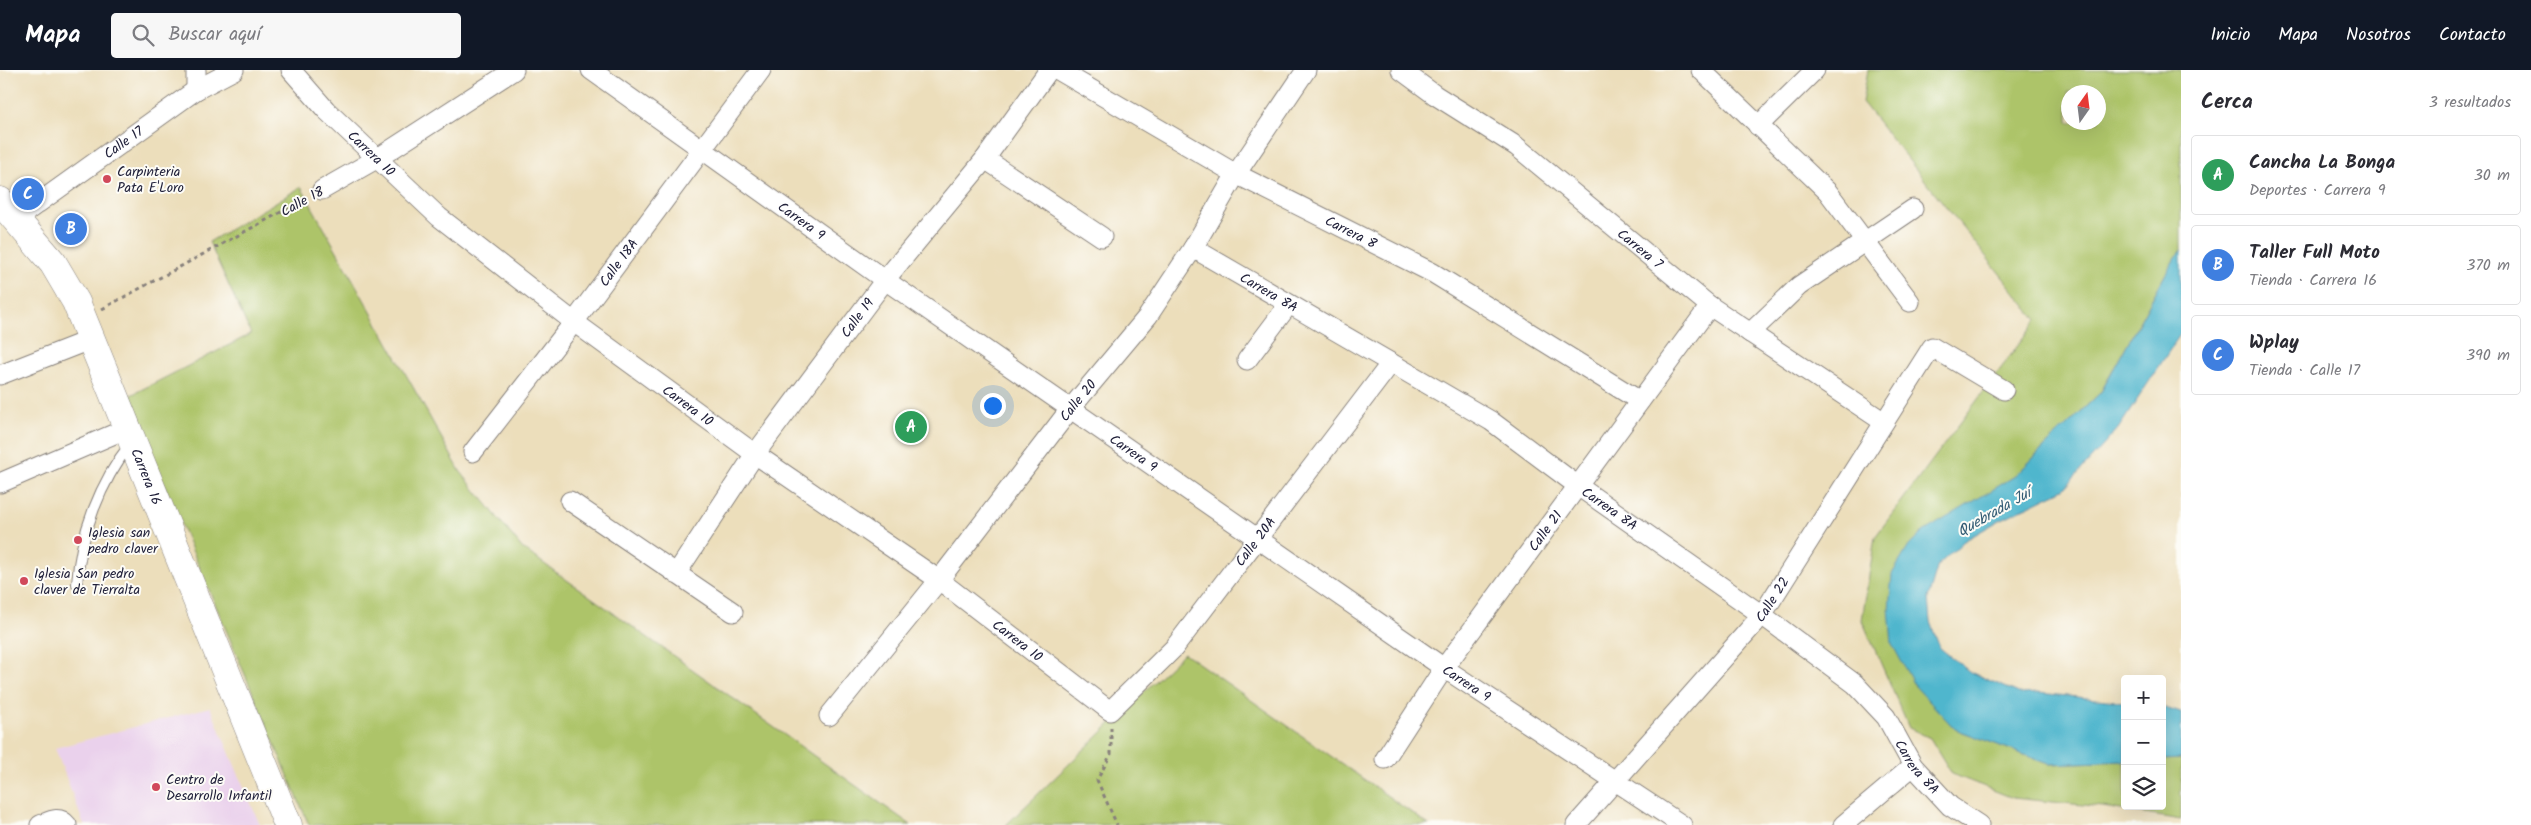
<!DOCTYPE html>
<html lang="es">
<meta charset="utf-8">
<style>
body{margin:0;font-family:Kalam,sans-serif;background:#f7f7f7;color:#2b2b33}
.controls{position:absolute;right:15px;bottom:15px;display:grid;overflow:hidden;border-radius:5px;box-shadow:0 5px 20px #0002}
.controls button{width:45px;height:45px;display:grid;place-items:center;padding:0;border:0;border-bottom:1px solid #e1e1e2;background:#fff;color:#2b2b33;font:25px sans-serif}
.compass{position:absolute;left:2061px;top:15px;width:45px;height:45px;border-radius:50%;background:#fff;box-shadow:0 5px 20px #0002;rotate:14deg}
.you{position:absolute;left:992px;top:335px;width:18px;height:18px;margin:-12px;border:4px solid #fff;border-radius:50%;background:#1a73e8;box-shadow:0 0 0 8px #1a73e833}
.badge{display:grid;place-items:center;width:32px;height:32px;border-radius:50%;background:#111827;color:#fff;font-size:16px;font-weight:700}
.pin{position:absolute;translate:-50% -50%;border:2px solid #fff;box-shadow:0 1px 5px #0006}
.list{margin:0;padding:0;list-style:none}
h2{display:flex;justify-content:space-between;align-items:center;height:65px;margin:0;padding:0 20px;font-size:21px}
h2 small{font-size:16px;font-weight:400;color:#7c7c81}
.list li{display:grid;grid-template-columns:32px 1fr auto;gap:15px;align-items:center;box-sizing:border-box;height:80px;margin:0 10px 10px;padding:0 10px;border:1px solid #e1e1e2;border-radius:5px}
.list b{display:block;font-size:19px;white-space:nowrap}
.list p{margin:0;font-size:16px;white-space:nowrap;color:#7c7c81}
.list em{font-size:16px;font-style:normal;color:#7c7c81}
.icon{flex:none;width:28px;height:28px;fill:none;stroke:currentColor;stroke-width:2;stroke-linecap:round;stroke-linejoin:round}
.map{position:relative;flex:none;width:2181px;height:755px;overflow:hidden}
header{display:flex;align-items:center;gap:30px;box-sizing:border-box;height:70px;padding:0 25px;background:#111827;color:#fff}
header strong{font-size:24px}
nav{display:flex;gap:28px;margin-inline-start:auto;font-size:18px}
.search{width:350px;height:45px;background:#f7f7f7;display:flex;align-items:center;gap:12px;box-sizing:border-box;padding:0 18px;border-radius:5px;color:#7c7c81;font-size:19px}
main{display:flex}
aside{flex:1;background:#fff}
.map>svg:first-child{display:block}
.built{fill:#ead1ec}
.green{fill:#adc469;stroke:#687352;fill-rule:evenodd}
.water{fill:#4fb6cd;stroke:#386c84}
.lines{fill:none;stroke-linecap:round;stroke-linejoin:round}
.service-casing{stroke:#87807b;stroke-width:12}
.minor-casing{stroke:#87807b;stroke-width:21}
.secondary-casing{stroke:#87807b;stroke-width:29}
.path{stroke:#87807b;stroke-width:3;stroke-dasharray:4 4;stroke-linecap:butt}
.service{stroke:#fff;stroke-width:10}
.minor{stroke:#fff;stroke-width:19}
.secondary{stroke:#fff;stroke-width:28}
.poi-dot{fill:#d1495b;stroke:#fdfcf7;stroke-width:2}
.labels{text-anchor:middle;stroke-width:4;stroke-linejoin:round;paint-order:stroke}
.street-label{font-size:14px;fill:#22223b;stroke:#fdfcf7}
.poi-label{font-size:14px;fill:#22223b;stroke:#fdfcf7;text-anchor:start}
.water-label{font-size:15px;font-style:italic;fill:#345d75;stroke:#fdfcf7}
</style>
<header>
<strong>Mapa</strong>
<div class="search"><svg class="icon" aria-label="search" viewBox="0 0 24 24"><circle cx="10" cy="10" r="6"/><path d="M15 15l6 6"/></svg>Buscar aquí</div>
<nav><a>Inicio</a><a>Mapa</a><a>Nosotros</a><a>Contacto</a></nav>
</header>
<main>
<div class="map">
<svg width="2181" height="755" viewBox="0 0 2181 755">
<rect width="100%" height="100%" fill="#fdfcf7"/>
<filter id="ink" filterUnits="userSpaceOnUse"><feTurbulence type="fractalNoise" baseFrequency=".02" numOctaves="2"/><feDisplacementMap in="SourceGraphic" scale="10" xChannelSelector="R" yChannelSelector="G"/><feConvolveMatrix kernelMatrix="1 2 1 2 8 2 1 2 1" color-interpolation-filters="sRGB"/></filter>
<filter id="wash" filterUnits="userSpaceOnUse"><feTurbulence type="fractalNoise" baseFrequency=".0096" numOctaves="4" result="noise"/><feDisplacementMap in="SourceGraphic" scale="20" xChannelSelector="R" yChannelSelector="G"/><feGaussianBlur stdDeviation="1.12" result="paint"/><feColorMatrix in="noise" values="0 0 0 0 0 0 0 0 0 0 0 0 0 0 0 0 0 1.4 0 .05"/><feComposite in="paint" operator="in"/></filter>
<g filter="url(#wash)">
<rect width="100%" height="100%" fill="#ecdebb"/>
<polygon class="built" points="210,637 260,755 84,755 55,678"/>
<g class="green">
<path d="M1868,0H2181V180L2170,196L2101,322L2015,406L1909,476L1955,659L2049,694L2125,691V736H2162V690L2181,689V750L2103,737L2013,728L1952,704L1930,668L1909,658L1862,550L1875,467L2037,250L1862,32ZM2068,22H2098V52H2068Z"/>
<polygon points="301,117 460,401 522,478 911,755 309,755 127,327 251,264 209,172"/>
<polygon points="1184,583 1429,755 1006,755"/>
</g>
<g class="water">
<polygon points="2181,180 2181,263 2118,359 2064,419 2000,450 1964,471 1938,495 1928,528 1930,552 1940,578 1970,602 2021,624 2039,623 2125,632 2125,691 2049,694 1955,659 1914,615 1892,574 1889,539 1892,504 1909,476 1923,462 2015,406 2101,322 2170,196"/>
<polygon points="2162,637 2181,643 2181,689 2162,690"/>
</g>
</g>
<g filter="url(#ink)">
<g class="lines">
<defs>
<path id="service" d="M77,514C80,465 100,412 131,373"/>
<g id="minor">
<path id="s1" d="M291,0L326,40L439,147L574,252L755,384L939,510L1110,641L1174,578L1391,293"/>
<path id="s2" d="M591,0L885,210L1444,598L1682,755"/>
<path id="s3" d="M1058,0L1236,104L1433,203L1640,331"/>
<path id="s4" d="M1401,0L1435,25L1516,76L1710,236L1884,352"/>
<polyline points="1701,0 1828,122 1910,232"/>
<polyline points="196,20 196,0"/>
<polyline points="1758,56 1815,0"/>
<polyline points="985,89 1102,167"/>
<polyline points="322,120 378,88 514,0"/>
<path id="s5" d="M16,149L196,20L234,0"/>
<path id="s6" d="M1193,178L1491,351L1578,416L1762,545L1855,614L1886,647L1913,696L1950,736L1979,755"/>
<polyline points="1750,263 1799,216 1913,139"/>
<polyline points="1247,290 1289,234"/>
<polyline points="0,305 92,269"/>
<path id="s7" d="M473,382L574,252L761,0"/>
<polyline points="0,413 128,358"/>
<polyline points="570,431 733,542"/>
<path id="s8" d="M676,504L755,384L885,210L985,89L1049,0"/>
<path id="s9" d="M829,646L939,510L1071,338L1148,246L1193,178L1236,104L1306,0"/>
<path id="s10" d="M1385,689L1444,598L1710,236"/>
<path d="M40,755C50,751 59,745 67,755"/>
<path id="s11" d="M1576,755L1762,545L1932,277L2004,320"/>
<polyline points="1843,755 1913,696"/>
</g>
<g id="secondary">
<path id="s12" d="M0,131L53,193L76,232L288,755"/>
</g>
</defs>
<use href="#service" class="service-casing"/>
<use href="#minor" class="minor-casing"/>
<use href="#secondary" class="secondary-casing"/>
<g class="path">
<polyline points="102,239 307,128"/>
<polyline points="1111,657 1111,684 1097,710 1117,755"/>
</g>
<use href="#service" class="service"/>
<use href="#minor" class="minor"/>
<use href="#secondary" class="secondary"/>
</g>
</g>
<g class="poi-dot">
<circle cx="107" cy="109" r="5"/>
<circle cx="78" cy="470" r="5"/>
<circle cx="24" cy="511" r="5"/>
<circle cx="156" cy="717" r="5"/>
</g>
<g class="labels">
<g class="street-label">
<text dy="5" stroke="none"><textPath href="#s5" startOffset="132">Calle 17</textPath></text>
<text dy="5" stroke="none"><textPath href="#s1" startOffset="116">Carrera 10</textPath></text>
<text transform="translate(302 131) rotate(-29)" y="5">Calle 18</text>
<text dy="5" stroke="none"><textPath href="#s2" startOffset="259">Carrera 9</textPath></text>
<text dy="5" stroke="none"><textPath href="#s3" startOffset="335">Carrera 8</textPath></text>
<text dy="5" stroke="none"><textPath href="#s4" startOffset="299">Carrera 7</textPath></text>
<text dy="5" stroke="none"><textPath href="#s7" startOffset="239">Calle 18A</textPath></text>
<text dy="5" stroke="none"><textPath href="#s6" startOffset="88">Carrera 8A</textPath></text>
<text dy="5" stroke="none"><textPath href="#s8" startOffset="314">Calle 19</textPath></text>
<text dy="5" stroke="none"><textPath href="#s9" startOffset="402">Calle 20</textPath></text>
<text dy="5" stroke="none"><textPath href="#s1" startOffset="521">Carrera 10</textPath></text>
<text dy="5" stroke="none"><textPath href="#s2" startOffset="664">Carrera 9</textPath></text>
<text dy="5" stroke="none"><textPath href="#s12" startOffset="315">Carrera 16</textPath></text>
<text dy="5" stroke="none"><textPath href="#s6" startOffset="492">Carrera 8A</textPath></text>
<text dy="5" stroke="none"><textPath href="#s10" startOffset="279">Calle 21</textPath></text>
<text dy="5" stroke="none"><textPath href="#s1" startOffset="1266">Calle 20A</textPath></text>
<text dy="5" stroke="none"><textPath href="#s11" startOffset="299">Calle 22</textPath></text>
<text dy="5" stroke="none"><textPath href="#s1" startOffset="926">Carrera 10</textPath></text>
<text dy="5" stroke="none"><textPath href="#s2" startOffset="1069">Carrera 9</textPath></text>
<text dy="5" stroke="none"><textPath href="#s6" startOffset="898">Carrera 8A</textPath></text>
</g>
<g class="poi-label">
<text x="117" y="106">Carpinteria<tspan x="117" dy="16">Pata E'Loro</tspan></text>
<text x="88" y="467">Iglesia san<tspan x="88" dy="16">pedro claver</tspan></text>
<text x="34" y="508">Iglesia San pedro<tspan x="34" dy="16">claver de Tierralta</tspan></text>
<text x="166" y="714">Centro de<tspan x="166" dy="16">Desarrollo Infantil</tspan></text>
</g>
<g class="water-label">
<text transform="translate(1994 442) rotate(-30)" y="5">Quebrada Juí</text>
</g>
</g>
</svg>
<div class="controls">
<button>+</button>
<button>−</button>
<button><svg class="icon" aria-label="layers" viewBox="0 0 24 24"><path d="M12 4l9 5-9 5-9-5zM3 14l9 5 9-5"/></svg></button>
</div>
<svg class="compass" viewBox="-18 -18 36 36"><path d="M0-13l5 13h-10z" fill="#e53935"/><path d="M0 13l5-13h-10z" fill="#7c7c81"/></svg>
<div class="you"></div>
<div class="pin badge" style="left:911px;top:357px;background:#2e9e5b">A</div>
<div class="pin badge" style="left:71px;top:159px;background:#3f7fe0">B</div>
<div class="pin badge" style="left:28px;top:124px;background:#3f7fe0">C</div>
</div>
<aside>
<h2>Cerca<small>3 resultados</small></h2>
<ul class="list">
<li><span class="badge" style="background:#2e9e5b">A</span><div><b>Cancha La Bonga</b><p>Deportes · Carrera 9</p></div><em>30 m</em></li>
<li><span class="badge" style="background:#3f7fe0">B</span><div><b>Taller Full Moto</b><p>Tienda · Carrera 16</p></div><em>370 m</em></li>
<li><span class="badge" style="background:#3f7fe0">C</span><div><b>Wplay</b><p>Tienda · Calle 17</p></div><em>390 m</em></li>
</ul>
</aside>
</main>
